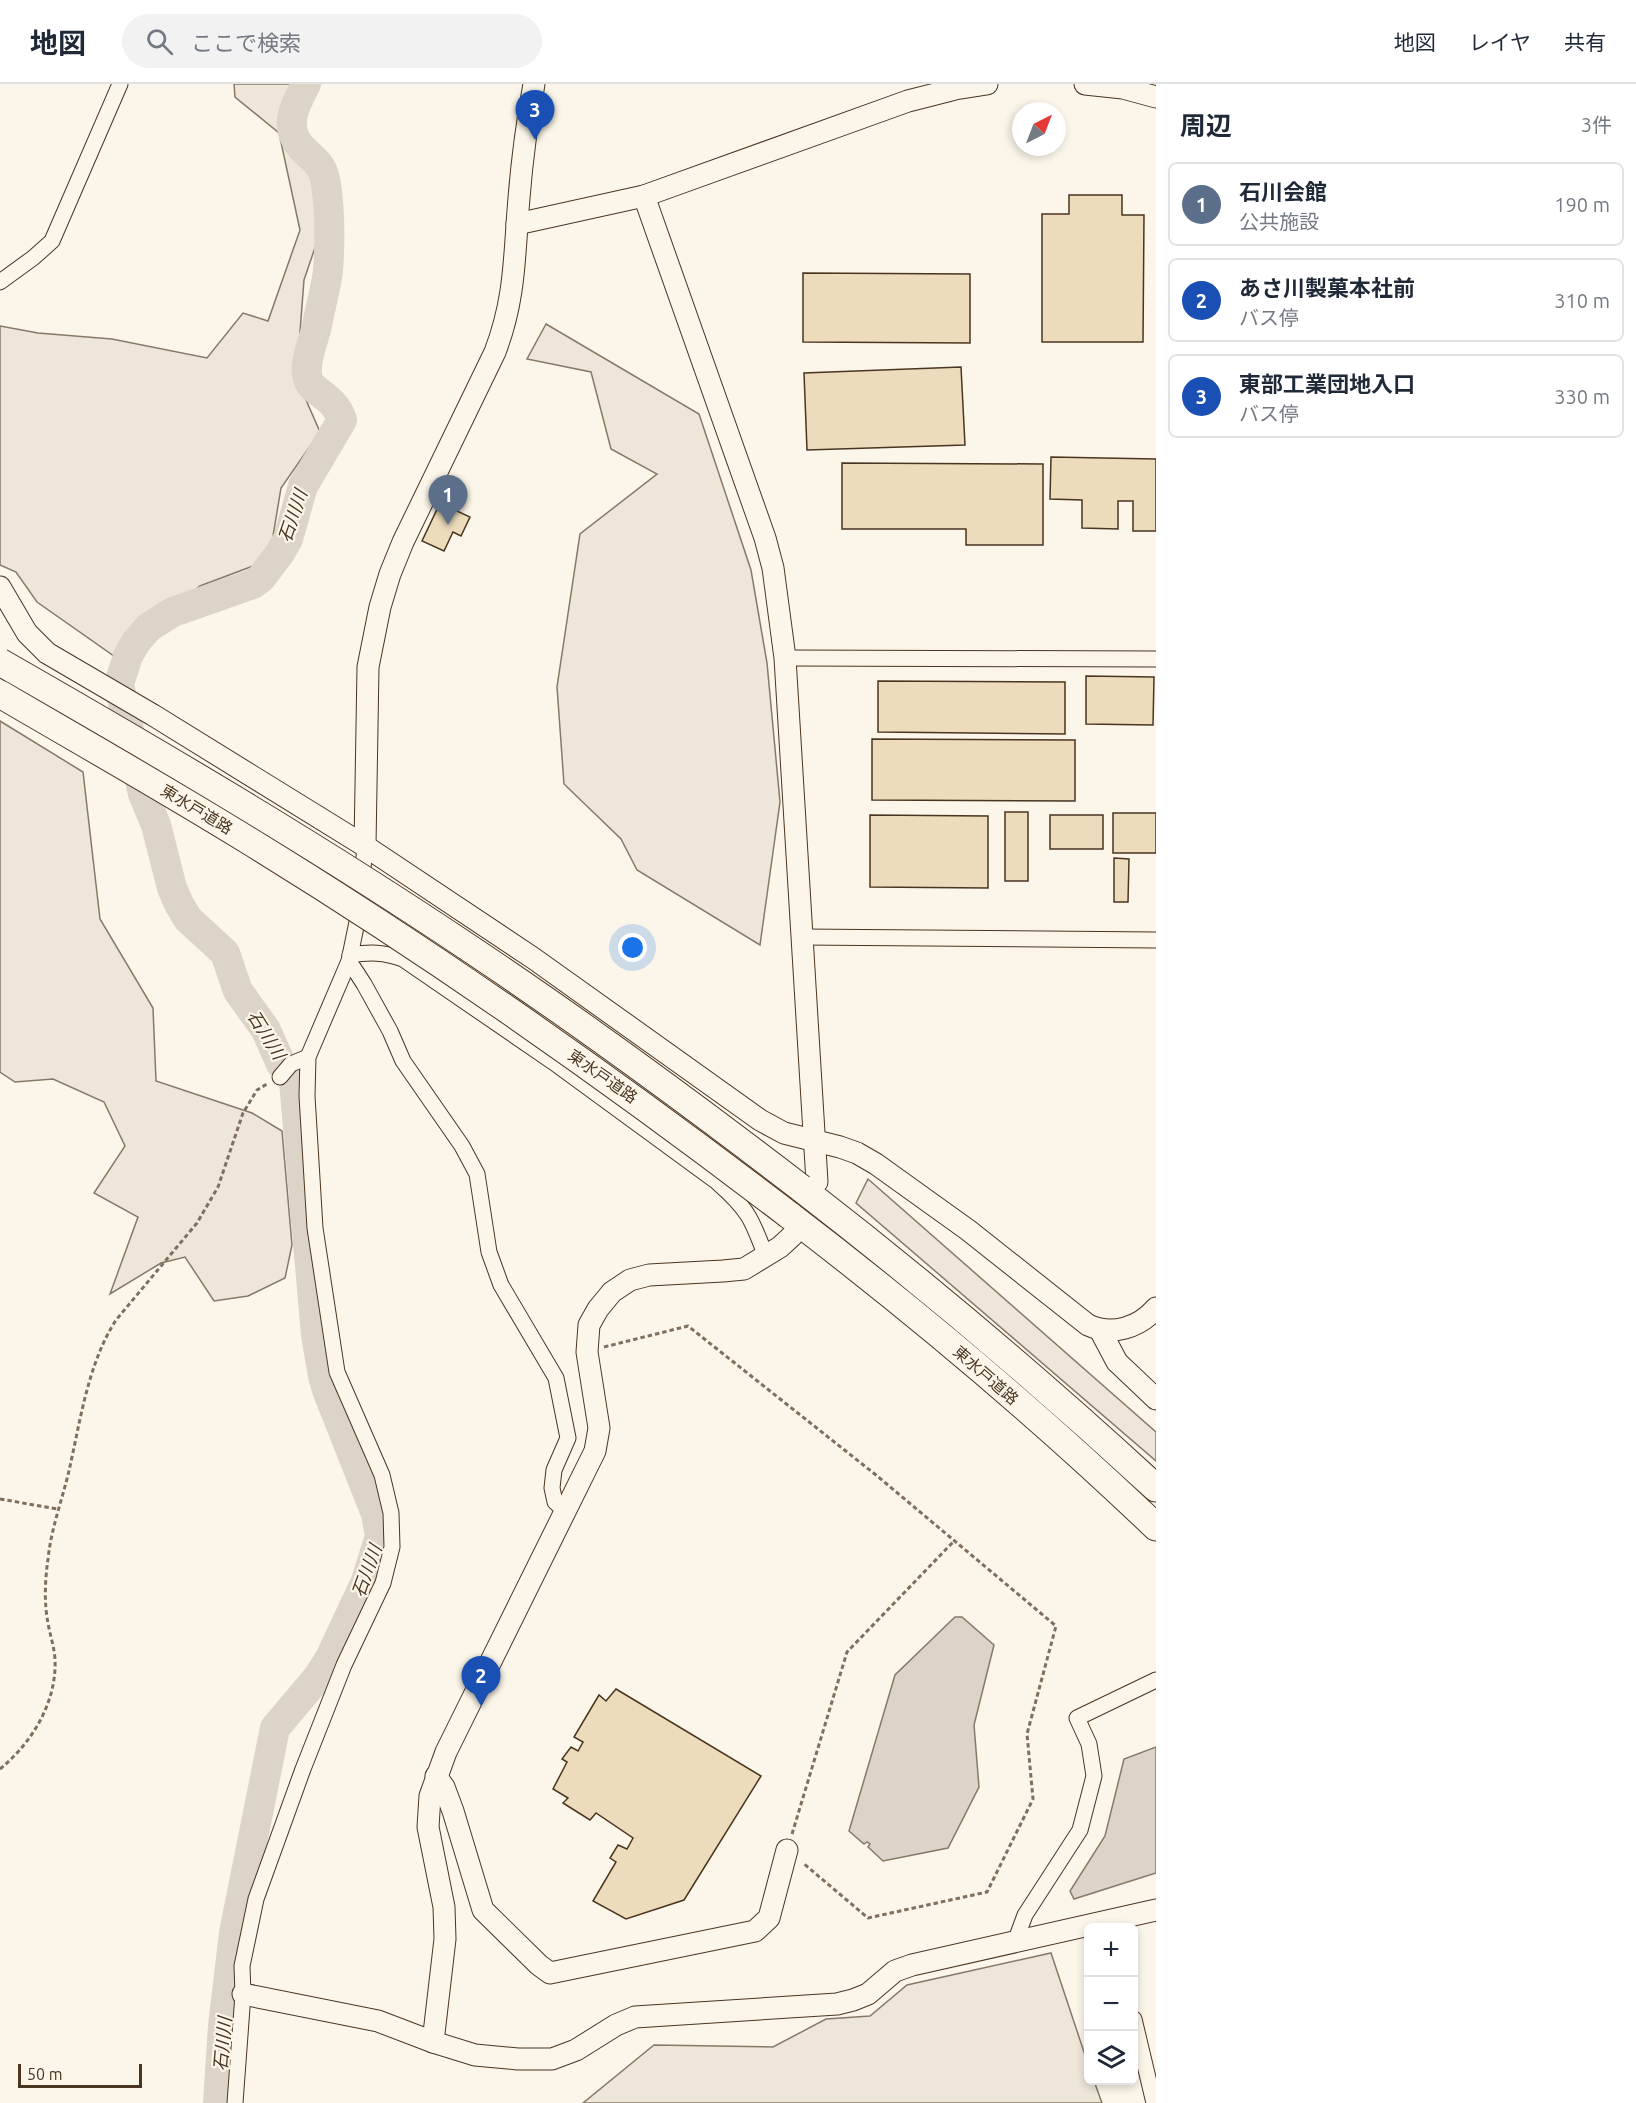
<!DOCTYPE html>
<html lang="ja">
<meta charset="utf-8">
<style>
body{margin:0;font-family:Ubuntu,"Noto Sans JP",sans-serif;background:#f2f2f3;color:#1f2937}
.controls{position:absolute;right:18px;bottom:18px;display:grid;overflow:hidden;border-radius:9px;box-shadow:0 3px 9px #0003}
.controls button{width:54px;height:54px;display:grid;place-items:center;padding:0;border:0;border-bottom:2px solid #e0e1e3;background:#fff;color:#1f2937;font:30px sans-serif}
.compass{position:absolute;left:1012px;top:18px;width:54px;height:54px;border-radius:50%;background:#fff;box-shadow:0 3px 9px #0003;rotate:42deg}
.scale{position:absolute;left:18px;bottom:15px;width:124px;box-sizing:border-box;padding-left:6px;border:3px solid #4a3520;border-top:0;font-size:16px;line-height:21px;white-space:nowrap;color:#4a3520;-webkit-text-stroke:4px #fbf6e9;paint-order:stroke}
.you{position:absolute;left:633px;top:864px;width:21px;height:21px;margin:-15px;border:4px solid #fff;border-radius:50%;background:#1a73e8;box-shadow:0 0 0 9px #1a73e833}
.badge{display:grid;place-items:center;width:39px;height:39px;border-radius:50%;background:#ea580c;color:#fff;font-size:20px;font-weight:700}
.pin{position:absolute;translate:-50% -50px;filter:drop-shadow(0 2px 3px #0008)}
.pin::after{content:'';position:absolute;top:32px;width:21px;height:18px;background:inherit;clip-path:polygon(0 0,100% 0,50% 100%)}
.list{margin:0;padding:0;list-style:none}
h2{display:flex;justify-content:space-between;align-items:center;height:78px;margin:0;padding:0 24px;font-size:26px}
h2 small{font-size:20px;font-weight:400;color:#747a83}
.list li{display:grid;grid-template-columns:39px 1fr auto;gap:18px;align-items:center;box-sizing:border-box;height:84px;margin:0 12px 12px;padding:0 12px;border:2px solid #e0e1e3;border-radius:9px}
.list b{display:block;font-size:22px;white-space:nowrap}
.list p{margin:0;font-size:20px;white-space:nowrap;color:#747a83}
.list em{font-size:20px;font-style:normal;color:#747a83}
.icon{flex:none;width:33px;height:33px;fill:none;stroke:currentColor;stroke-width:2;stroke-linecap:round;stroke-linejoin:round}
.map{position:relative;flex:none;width:1156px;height:2019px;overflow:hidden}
header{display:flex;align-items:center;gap:36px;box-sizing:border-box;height:84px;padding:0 30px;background:#fff;border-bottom:2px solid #e0e1e3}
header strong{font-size:28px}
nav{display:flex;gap:33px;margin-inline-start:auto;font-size:21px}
.search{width:420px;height:54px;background:#f2f2f3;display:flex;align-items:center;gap:15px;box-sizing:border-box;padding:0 21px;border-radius:33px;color:#747a83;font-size:22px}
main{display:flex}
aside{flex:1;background:#fff}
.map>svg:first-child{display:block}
.green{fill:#ede6d9;stroke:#887966;stroke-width:1.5}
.water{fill:#dcd4c6;stroke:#887966;stroke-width:1.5}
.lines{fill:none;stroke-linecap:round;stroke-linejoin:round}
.river{stroke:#dcd4c6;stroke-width:30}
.building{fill:#ecdcbc;stroke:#4a3520;stroke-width:1.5}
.street-casing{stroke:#4a3520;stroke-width:17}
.secondary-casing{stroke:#4a3520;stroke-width:23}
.highway-casing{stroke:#4a3520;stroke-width:29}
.path{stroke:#7f6f5c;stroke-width:3;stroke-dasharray:4.5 3;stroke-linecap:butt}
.street{stroke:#fbf6e9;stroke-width:15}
.secondary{stroke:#fbf6e9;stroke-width:21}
.highway{stroke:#fbf6e9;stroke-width:27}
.highway-bridge-casing{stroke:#4a3520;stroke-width:29;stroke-linecap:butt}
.highway-bridge{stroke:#fbf6e9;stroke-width:27}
.labels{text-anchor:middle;stroke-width:4.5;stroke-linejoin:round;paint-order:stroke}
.street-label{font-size:16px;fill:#4a3520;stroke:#fbf6e9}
.water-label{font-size:18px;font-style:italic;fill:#4a3520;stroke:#fbf6e9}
</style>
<header>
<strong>地図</strong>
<div class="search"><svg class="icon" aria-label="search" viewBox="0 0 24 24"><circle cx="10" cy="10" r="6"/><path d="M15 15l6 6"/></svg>ここで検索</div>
<nav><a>地図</a><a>レイヤ</a><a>共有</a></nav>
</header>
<main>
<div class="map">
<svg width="1156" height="2019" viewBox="0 0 1156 2019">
<rect width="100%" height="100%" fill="#fbf6e9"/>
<g class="green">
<polygon points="234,0 294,0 284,40 309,82 321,146 304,196 299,261 303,309 320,348 281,404 269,476 200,502 114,572 37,518 16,488 0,481 0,242 38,249 112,255 207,274 243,229 268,237 300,146 279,49 235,13"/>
<polygon points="546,240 699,330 751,486 767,579 780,718 760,861 637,786 621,755 564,700 557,603 580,450 657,390 611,365 591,288 527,275"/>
<polygon points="0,637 83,688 100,835 153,924 156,997 252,1029 282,1047 292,1161 285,1194 248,1212 214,1217 185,1173 161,1179 110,1210 138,1133 94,1109 125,1062 104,1018 53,995 15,998 0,988"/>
<polygon points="868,1095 1156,1348 1156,1377 856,1119"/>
<polygon points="1051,1869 1088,1980 1088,1996 1094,1997 1102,2019 583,2019 654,1961 773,1963 826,1935 870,1932 907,1901"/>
</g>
<g class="water">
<polygon points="955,1533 962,1533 994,1561 974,1641 979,1703 948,1764 883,1777 868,1763 870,1760 867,1758 864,1760 849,1747 895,1591"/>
<polygon points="1156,1663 1156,1789 1074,1815 1070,1807 1105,1752 1124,1675"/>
</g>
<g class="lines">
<path class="river" d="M218,2019L223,1942L234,1849L275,1644L318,1593L330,1574L366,1497L380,1452L376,1430L327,1306L323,1292L316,1251L294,997L281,980L266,946L238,907L225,869L188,835L179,820L172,804L156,741L143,710L119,600L128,572L136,558L149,543L173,528L253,500L261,494L280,469L288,455L303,402L342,336C335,312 312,309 308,295C303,278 314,257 317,241C320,225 326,203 328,187C330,159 330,127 326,100C323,79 314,77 301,63C283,42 295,21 306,0"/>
</g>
<g class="building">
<polygon points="1069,111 1122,111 1122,131 1144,131 1143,258 1042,258 1042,130 1069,130"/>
<polygon points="803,189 970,190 970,259 803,258"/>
<polygon points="961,283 965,361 807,366 804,289"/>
<polygon points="1051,373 1156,375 1156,447 1133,447 1133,417 1118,417 1118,445 1082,444 1082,416 1050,415"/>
<polygon points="842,379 1043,380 1043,461 966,461 966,445 842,445"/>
<polygon points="440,419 470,433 461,452 453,448 444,467 422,457"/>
<polygon points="1086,592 1154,593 1153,641 1086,640"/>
<polygon points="878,597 1065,598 1065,650 878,648"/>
<polygon points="872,655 1075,656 1075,717 872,716"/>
<rect x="1005" y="728" width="23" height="69"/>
<rect x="1113" y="729" width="43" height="40"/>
<polygon points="870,731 988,732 988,804 870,803"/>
<rect x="1050" y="731" width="53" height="34"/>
<polygon points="1114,774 1129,775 1128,818 1114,818"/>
<polygon points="616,1605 761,1692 684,1816 626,1835 593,1817 616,1778 610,1774 618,1761 627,1765 633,1754 596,1729 590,1736 563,1719 568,1714 553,1705 567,1678 562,1675 571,1663 578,1667 583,1658 574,1653 599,1611 606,1617"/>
</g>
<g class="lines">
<defs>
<g id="street">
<polyline points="0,198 33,174 52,157 120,0"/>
<polyline points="785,574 1156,575"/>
<polyline points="802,853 1156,856"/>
<path d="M350,871C370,868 384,868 403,875L553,978L717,1098C748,1125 752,1135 766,1173"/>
<polyline points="349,877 364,900 390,947 403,977 462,1062 477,1090 489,1168 501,1201 556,1294 568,1354 554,1386 552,1404 555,1418 566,1428"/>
<polyline points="280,993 291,980 308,973"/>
<polyline points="1015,1858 1025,1831 1080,1746 1094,1692 1089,1660 1077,1634 1156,1596"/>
<polyline points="1134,1935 1154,2019"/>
<polyline points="235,2019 243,1910 242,1882 256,1815 303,1685 344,1581 383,1499 392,1463 391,1429 382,1391 337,1288 315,1144 307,1012 308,973 349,877 359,828 365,762"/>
</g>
<g id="secondary">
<polyline points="1085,0 1123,4 1156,13"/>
<polyline points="644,112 765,454 773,484 785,574 817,1098"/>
<polyline points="517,140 644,112 908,17 955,5 987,0"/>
<path d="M0,503L27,549L47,569L153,631L365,762L533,874L760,1036L784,1049L840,1063L857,1069L876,1080L968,1146L1088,1241C1112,1252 1139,1244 1156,1224"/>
<path d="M365,762L368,583L380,523L390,490L403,458L495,268C516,213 514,171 519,114C522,76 527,38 534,0"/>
<polyline points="1100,1246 1117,1278 1156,1315"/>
<polyline points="436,1692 444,1703 453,1727 483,1826 539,1881 550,1889 755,1847 769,1834 787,1766"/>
<polyline points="243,1910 378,1937 433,1958 475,1971 518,1975 552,1975 576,1966 616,1941 635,1933 837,1920 853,1916 868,1910 895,1887 912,1881 1156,1826"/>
<polyline points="433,1958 445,1855 444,1823 428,1743 430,1712 446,1668 595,1367 599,1344 587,1268 589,1241 598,1225 612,1208 630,1196 649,1191 723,1187 744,1185 780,1163 793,1151"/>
</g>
<g id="highway">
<path d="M801,1104C924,1199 1042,1299 1156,1404"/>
<path d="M789,1131C916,1228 1040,1332 1156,1443"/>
</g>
</defs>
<use href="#street" class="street-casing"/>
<use href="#secondary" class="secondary-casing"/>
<use href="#highway" class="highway-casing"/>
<g class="path">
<polyline points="604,1263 688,1242 876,1391 1056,1542 1027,1650 1033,1715 987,1808 868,1834 803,1779"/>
<polyline points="0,1415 57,1425"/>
<path d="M0,1685C33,1658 57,1617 55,1575C54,1562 50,1551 48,1539C44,1519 45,1496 48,1475C51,1446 61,1419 68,1391C80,1340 87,1281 116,1236L197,1139L218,1103L243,1029L257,1006L267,1000"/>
<polyline points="792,1750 847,1568 955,1456"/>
</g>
<use href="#street" class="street"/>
<use href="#secondary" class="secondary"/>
<use href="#highway" class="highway"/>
<defs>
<g id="highway-bridge">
<path d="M0,578C159,669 317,762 469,864C583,940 693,1021 801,1104"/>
<path d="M0,610C82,658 165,705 246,755C434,870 614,997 789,1131"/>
</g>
</defs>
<use href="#highway-bridge" class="highway-bridge-casing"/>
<use href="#highway-bridge" class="highway-bridge"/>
</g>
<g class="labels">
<g class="street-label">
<text transform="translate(197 725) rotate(31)" y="6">東水戸道路</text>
<text transform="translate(603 992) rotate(35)" y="6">東水戸道路</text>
<text transform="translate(986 1291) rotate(41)" y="6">東水戸道路</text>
</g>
<g class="water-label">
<text transform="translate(293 432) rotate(-71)" y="6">石川川</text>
<text transform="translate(266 951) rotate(58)" y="6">石川川</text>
<text transform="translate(367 1487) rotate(-70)" y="6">石川川</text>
<text transform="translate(223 1960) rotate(-85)" y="6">石川川</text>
</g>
</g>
</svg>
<div class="controls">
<button>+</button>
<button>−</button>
<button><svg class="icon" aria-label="layers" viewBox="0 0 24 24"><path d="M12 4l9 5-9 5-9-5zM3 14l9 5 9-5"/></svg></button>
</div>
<svg class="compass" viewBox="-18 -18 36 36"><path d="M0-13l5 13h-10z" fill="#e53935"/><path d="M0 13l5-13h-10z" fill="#747a83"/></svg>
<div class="scale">50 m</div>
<div class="you"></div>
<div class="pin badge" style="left:448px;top:441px;background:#5c6f8a">1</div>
<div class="pin badge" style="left:481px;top:1622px;background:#1a4fb4">2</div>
<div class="pin badge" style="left:535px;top:56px;background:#1a4fb4">3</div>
</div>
<aside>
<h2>周辺<small>3件</small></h2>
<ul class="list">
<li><span class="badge" style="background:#5c6f8a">1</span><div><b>石川会館</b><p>公共施設</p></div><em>190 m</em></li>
<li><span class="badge" style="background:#1a4fb4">2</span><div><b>あさ川製菓本社前</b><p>バス停</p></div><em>310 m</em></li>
<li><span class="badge" style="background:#1a4fb4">3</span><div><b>東部工業団地入口</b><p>バス停</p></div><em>330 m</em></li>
</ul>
</aside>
</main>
